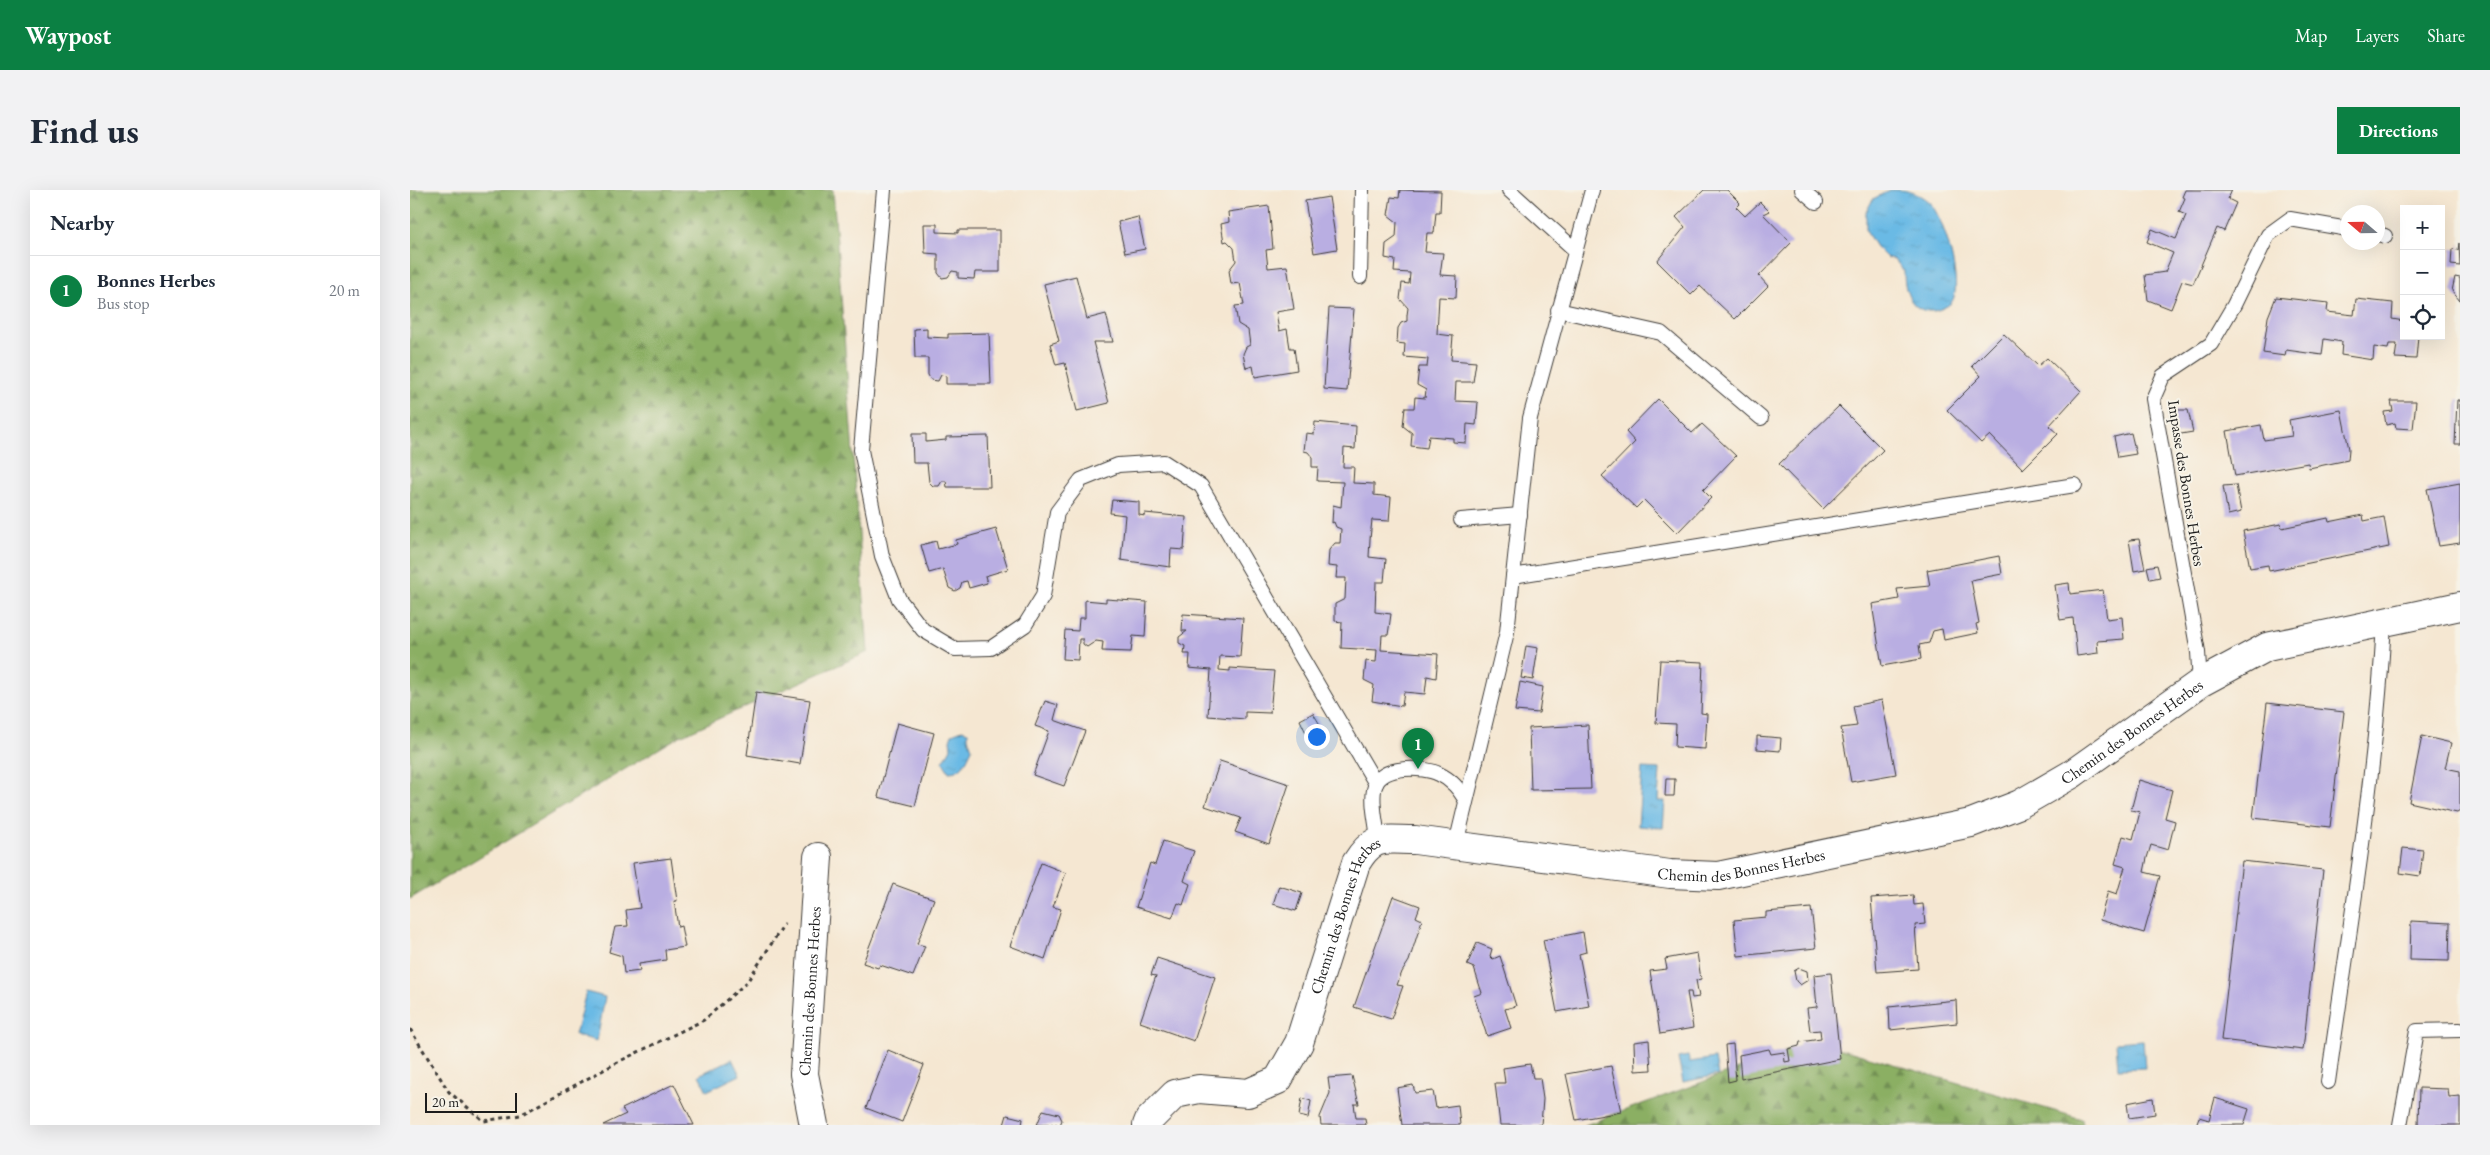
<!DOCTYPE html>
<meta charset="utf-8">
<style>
body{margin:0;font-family:"EB Garamond",serif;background:#f2f2f3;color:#1f2937}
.controls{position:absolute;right:15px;top:15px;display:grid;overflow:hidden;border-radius:0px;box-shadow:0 5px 20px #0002}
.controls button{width:45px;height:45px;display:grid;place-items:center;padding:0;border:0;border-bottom:1px solid #e0e1e3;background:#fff;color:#1f2937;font:25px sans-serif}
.compass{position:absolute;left:1930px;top:15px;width:45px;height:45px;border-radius:50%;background:#fff;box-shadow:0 5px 20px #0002;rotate:290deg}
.scale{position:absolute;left:15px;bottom:12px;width:92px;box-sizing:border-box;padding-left:5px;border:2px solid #1c1c1c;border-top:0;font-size:14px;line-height:18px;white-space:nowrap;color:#1c1c1c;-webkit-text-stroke:4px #f7f3e8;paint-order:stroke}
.you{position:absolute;left:906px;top:546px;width:18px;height:18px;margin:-12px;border:4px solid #fff;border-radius:50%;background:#1a73e8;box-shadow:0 0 0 8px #1a73e833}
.badge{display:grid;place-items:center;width:32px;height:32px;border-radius:50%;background:#0b8043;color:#fff;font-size:16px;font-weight:700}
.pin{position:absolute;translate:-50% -41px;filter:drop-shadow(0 1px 2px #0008)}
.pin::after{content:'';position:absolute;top:26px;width:18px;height:15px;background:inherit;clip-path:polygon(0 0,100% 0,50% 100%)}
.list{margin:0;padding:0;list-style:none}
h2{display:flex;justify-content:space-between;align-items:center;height:65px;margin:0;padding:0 20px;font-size:21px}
h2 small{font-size:16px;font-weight:400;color:#747a83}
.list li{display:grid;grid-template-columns:32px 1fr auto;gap:15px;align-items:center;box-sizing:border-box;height:70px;padding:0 20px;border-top:1px solid #e0e1e3}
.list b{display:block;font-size:19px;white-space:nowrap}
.list p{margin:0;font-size:16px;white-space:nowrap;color:#747a83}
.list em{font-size:16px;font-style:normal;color:#747a83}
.icon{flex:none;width:28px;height:28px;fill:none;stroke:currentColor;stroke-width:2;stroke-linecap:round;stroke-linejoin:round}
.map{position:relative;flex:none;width:2050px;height:935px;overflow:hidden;border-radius:0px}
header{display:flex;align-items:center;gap:30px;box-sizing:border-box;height:70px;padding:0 25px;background:#0b8043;color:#fff}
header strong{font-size:24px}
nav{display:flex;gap:28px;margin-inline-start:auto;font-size:18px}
.intro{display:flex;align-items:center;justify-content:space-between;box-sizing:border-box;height:120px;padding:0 30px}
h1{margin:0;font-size:35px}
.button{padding:12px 22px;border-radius:0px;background:#0b8043;color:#fff;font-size:18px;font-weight:700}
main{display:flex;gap:30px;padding:0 30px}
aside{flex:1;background:#fff;border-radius:0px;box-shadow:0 5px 20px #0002}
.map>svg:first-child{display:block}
.forest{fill:url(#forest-firs);stroke:#546640}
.water{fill:url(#water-ripples);stroke:#436b80}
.building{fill:#b9aee2}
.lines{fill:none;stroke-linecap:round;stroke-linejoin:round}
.lane-casing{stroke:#3d3a37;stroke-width:16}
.street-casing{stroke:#3d3a37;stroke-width:30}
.path{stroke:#3d3a37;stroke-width:3;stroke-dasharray:4 4;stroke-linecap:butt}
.lane{stroke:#fff;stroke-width:14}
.street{stroke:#fff;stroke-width:28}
.labels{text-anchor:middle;stroke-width:4;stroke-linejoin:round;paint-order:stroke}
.street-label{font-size:16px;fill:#1c1c1c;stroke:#f7f3e8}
</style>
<header>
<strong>Waypost</strong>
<nav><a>Map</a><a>Layers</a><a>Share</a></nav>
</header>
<div class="intro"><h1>Find us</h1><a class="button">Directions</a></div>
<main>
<aside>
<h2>Nearby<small></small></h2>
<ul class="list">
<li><span class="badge">1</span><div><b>Bonnes Herbes</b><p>Bus stop</p></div><em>20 m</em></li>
</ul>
</aside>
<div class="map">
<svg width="2050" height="935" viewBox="0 0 2050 935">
<defs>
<pattern id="forest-firs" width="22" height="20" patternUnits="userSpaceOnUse" patternTransform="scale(1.25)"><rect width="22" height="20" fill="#8baf64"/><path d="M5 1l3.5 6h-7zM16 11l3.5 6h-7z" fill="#718e52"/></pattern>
<pattern id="water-ripples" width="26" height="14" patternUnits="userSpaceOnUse" patternTransform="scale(1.25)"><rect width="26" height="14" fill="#6abae5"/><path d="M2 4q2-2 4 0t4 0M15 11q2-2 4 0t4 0" fill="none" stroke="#5b9fc4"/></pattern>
</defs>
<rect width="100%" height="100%" fill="#f7f3e8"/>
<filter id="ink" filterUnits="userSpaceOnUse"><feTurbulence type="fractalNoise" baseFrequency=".02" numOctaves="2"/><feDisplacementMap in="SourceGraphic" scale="10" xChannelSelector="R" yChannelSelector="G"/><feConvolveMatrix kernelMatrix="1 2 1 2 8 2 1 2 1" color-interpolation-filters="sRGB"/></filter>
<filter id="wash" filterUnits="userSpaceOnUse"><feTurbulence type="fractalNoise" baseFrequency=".0096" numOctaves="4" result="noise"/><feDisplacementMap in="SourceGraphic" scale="20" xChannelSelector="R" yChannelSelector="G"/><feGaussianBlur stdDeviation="1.12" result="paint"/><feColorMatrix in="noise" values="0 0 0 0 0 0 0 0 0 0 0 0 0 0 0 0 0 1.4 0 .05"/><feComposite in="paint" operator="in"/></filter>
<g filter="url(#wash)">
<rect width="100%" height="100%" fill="#f5e7d2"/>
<g class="forest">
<polygon points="0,0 423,0 458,462 270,546 0,709"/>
<polygon points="1404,851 1672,929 1673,935 1175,935"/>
</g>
<g class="water">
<path d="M1480,0C1496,0 1506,1 1519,12C1533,25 1555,97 1541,113C1537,117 1529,120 1524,121C1500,123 1494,100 1494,81L1485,70L1476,67L1466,57L1456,41V22L1463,9Z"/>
<path d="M552,540L558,542V548L562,559C556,571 553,582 539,582L533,572L541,558L540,550L542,544Z"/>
<polygon points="1232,578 1250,579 1248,611 1255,611 1253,638 1228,636"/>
<polygon points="176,802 195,807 187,851 165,845"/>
<polygon points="1733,850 1735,878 1708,879 1706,852"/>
<polygon points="1278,866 1280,872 1305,868 1308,885 1273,892 1268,868"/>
<polygon points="322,869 330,885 297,901 289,885"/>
</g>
<g id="blocks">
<g class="building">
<polygon points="990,0 1031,1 1030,22 1026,22 1024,43 1017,43 1015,62 1033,63 1030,85 1047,86 1046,108 1029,107 1027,144 1043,146 1041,170 1066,172 1063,192 1046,192 1045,211 1068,212 1066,235 1057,234 1056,253 1043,252 1043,248 1019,246 1017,258 1001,256 1002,243 993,236 995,218 1004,218 1005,207 1015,208 1016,200 1007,195 1009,177 1017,177 1018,169 994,167 995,154 987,153 988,138 991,133 997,131 997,125 998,118 990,109 992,93 999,94 1000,83 984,82 985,70 975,68 976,54 986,47 987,32 978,25 981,7 989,8"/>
<polygon points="1294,0 1317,0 1330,13 1326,17 1335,26 1350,12 1359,21 1353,24 1381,53 1349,86 1358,96 1325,129 1290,96 1281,105 1247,71 1275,37 1266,27"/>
<polygon points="1775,0 1822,0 1818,9 1826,13 1814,41 1807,38 1783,94 1772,91 1761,119 1738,110 1735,85 1755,82 1763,63 1737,52 1742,39 1766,49 1776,25 1769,22 1775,8 1772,7"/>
<polygon points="919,7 927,59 904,63 895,11"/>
<polygon points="859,16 863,59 856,60 858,78 877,76 884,119 866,122 869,141 877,139 880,158 884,158 887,180 845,187 843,176 836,178 833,164 836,157 840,155 838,140 828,134 825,116 834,115 830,93 821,94 819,80 826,71 824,58 817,51 814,52 811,34 819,32 818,22"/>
<polygon points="728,27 735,59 715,63 708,32"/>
<polygon points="514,34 527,34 527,42 548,43 548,40 590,40 590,82 565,82 564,89 548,88 548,82 542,81 538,87 532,88 528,83 528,64 515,63"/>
<polygon points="2049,53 2050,76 2041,75 2042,59 2048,60"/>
<polygon points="666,86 677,129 696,124 703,152 683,152 699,213 667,221 655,173 646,175 640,154 649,151 634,94"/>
<polygon points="2045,87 2050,88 2050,111 2042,101"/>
<polygon points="1866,107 1918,113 1917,122 1944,125 1946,109 1983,113 1982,129 1994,131 1994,146 2008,146 2006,169 1985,168 1987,154 1979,154 1978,159 1964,157 1963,170 1931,165 1932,152 1914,149 1912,165 1876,160 1875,166 1853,163 1858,127"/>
<polygon points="919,118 944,119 937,201 914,199"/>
<polygon points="517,138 517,147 538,148 538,144 579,143 581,194 536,194 536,186 531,185 528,191 521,190 518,185 518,168 505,168 504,139"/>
<polygon points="1594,144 1628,176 1637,168 1671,201 1639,236 1648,244 1613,279 1580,245 1571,253 1537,220 1571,186 1562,176"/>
<polygon points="1248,209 1282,243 1292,234 1326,266 1293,300 1301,308 1267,343 1234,310 1226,318 1192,286 1225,252 1216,242"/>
<polygon points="2047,210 2050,210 2050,254 2045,254"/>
<polygon points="1981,211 2006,211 2003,239 1986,238 1985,233 1976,235 1974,222 1983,221"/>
<polygon points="1429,216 1473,260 1413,319 1369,274"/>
<polygon points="1760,220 1778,220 1783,242 1765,245"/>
<polygon points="1931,220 1939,259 1938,270 1899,278 1898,273 1825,286 1817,241 1851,235 1854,250 1882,246 1879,230"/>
<polygon points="905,232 946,236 945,259 934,258 933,277 944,277 943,293 964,294 964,305 981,307 979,331 962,330 960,349 959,367 976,369 974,392 966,392 965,422 981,424 978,445 972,445 971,460 1028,464 1026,488 1017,486 1015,504 994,502 992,516 962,511 964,495 954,490 956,471 966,472 967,460 931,458 932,432 925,431 925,414 935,409 936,388 926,388 927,377 918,376 919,360 925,353 930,353 931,339 926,337 924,332 922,333 923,315 931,317 933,292 907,291 908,277 902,277 902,267 898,262 894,261 896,243 904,244"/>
<polygon points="1721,243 1726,264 1708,267 1704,247"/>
<polygon points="502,244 516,244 516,252 536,250 536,247 578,246 580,297 537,297 536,291 532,291 529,296 523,296 519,292 517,273 503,273"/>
<polygon points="2050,293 2050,353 2029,356 2017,299"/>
<polygon points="1826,295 1831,322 1818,325 1813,296"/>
<polygon points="702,310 729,312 729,325 735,326 735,323 776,327 774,360 761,359 760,377 711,370 715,325 700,323"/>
<polygon points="1953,325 1954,331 1974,327 1979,357 1859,381 1858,375 1840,378 1833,341 1871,334 1872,338 1918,328 1919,332"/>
<polygon points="586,339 598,379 575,386 577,393 559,398 557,391 552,392 550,398 545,401 539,398 533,379 519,383 511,355 526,351 528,359 547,354 546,350"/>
<polygon points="1729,349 1735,379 1724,381 1719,350"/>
<polygon points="1589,366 1592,384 1561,390 1569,433 1566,434 1568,443 1534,450 1532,439 1523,441 1519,453 1509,455 1511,469 1472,476 1462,414 1489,409 1487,399 1520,396 1517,380"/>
<polygon points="1747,375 1750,387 1740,389 1737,377"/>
<polygon points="1659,393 1660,404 1693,400 1697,429 1712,427 1714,449 1687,451 1688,463 1667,466 1663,428 1650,430 1648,417 1645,395"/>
<polygon points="696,409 737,412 735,447 723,446 721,462 692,461 693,452 686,451 677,457 673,454 673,449 669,449 668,470 653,469 655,440 668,441 669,428 675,428 675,410 696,412"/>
<polygon points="773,424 833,428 830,467 810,466 809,480 820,481 820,478 864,481 860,523 835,522 835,529 798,526 801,480 779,478 780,464 774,464 775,456 769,453 769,447 777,441 772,441"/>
<polygon points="1116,456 1128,458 1123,490 1111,488"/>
<polygon points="1250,470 1293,472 1291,523 1297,524 1295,559 1265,557 1266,534 1246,533"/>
<polygon points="1110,492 1133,497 1129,523 1105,521"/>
<polygon points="346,502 400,510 390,574 337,565"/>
<polygon points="1472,510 1486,584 1441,592 1431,538 1447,536 1443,516"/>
<polygon points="635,511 648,515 644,530 675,541 654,596 623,585 639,541 625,536"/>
<polygon points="1857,513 1934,522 1920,637 1843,628"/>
<polygon points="903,523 912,538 898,547 890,530"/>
<polygon points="487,533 524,543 505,616 468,607"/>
<polygon points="1178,535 1181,599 1121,600 1119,538"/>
<polygon points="1347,546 1371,548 1370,561 1347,559"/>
<polygon points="2012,546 2041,553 2035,578 2050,581 2050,621 2047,623 1999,612"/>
<polygon points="810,571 879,594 859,654 825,642 831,628 795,616"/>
<polygon points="1256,589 1265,589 1264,606 1255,606"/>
<polygon points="1729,590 1762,600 1755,628 1765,631 1758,660 1741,655 1737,668 1734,682 1750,686 1734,743 1690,730 1698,701 1707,704 1715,677 1705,674 1713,646 1723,649 1730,622 1721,620"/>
<polygon points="753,651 784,661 774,691 780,694 773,715 768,713 762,728 726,717 740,673 745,675"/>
<polygon points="1993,658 2013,660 2010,686 1990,683"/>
<polygon points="261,668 267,711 264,711 268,737 271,736 275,757 255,760 256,770 229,774 230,781 214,783 212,766 199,762 205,737 218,736 216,720 230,718 223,673"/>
<polygon points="1832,671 1913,680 1893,860 1811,850"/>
<polygon points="631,673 656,683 643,717 651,719 635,769 600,756"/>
<polygon points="483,694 524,709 507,754 515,756 503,786 470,775 468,778 453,773"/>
<polygon points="869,696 892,703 886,721 863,714"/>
<polygon points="1503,705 1504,715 1513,714 1515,734 1505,735 1508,779 1467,782 1461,708"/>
<polygon points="983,706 1010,716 1006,727 1012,730 999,771 992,782 987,795 993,796 981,829 944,817"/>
<polygon points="1401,718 1406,758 1328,766 1324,730 1356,727 1356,722"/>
<polygon points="2001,731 2040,733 2039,771 2000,770"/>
<polygon points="1173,742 1176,762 1169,764 1179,816 1147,822 1133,750"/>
<polygon points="1067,753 1082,759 1080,766 1083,769 1090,766 1106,816 1095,819 1101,838 1077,846 1064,806 1072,803 1064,778 1057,775"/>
<polygon points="1287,763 1291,789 1286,790 1289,807 1282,808 1281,802 1277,802 1283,838 1250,844 1240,781 1257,779 1255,769"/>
<polygon points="747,768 805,787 784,851 730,832 746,786 741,785"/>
<polygon points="1389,778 1397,781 1398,790 1390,795 1386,791 1384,781"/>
<polygon points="1421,783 1430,869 1331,889 1329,865 1359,859 1361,864 1374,862 1375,872 1380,871 1378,859 1389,856 1390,852 1411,849 1410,840 1400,841 1397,818 1407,817 1404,785"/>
<polygon points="1546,810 1547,833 1480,840 1479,817"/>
<polygon points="1239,850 1241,880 1225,881 1224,852"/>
<polygon points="1323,854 1326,890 1318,892 1315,855"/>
<polygon points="478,860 514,875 492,932 456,918"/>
<polygon points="1120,874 1123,888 1130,888 1133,909 1131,935 1090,935 1085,893 1095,893 1093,878"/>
<polygon points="1201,876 1211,922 1166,930 1156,884"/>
<polygon points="942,886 949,914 944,914 946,928 955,928 956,935 911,935 910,927 920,903 918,888"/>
<polygon points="264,894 284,935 193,935 216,924 212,919"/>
<polygon points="1003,895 1005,903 1023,901 1026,918 1048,915 1050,935 992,935 987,898"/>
<polygon points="2009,898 2038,899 2039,907 2050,906 2050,935 2008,935"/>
<polygon points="892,908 901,911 898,928 889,926"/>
<polygon points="1743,908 1745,924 1719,928 1717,913"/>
<polygon points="1805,908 1839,919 1834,935 1786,935 1789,927 1799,930"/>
<polygon points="633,920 649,924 652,930 650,935 627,935"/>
<polygon points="597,925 613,929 612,935 594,935"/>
</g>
</g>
</g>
<g filter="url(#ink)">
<use href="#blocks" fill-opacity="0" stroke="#3d3a37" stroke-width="1"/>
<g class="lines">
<defs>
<g id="lane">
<polyline points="474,0 451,260 472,366 489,409 513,440 545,459 581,458 615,435 633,406 647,322 671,290 708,275 754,272 791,296 966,594"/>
<polyline points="1099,0 1164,59"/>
<polyline points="1392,0 1406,12"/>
<polyline points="1968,44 1975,46"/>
<polyline points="950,87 952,0"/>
<polyline points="1148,120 1251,143 1351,228"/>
<polyline points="1051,330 1110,325"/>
<polyline points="1103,386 1665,295"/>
<polyline points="1790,493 1788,462 1743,209 1753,186 1801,154 1824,115 1858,45 1880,29 1938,39"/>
<path d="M968,650C967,634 960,611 965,596C972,575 1013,576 1029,584C1042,590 1049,599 1056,611"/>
<polyline points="1046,654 1097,442 1120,228 1182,0"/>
<path d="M1918,892C1939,740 1966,586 1974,432"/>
<polyline points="1990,935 2007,841 2050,840"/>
</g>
<g id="street">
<path id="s1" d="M404,935L394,884L408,667"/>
<path id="s2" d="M737,935L739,930L765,904L789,899L838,903L868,890L889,853L946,673C964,644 973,650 1005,650L1260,684L1308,686L1561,633L1610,614L1662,584L1790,493L1857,457L2050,416"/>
</g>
</defs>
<use href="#lane" class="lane-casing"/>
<use href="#street" class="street-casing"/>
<polyline class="path" points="0,839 39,902 74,931 110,925 210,871 294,830 337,792 374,734"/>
<use href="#lane" class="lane"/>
<use href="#street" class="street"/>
</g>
</g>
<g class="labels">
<g class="street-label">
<text transform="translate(1777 293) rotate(81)" y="6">Impasse des Bonnes Herbes</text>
<text dy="6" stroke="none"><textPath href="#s2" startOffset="1198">Chemin des Bonnes Herbes</textPath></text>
<text dy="6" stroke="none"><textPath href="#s2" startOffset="778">Chemin des Bonnes Herbes</textPath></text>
<text dy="6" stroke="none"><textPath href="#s2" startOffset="328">Chemin des Bonnes Herbes</textPath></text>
<text dy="6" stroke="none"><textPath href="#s1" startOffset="135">Chemin des Bonnes Herbes</textPath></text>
</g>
</g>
</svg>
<div class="controls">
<button>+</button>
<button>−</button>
<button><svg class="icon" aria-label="locate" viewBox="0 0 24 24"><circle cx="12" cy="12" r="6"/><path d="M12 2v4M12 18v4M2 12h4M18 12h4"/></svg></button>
</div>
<svg class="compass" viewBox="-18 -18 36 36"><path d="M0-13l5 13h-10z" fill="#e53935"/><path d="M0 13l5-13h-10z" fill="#747a83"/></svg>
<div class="scale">20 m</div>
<div class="you"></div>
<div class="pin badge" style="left:1008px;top:579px">1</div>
</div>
</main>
